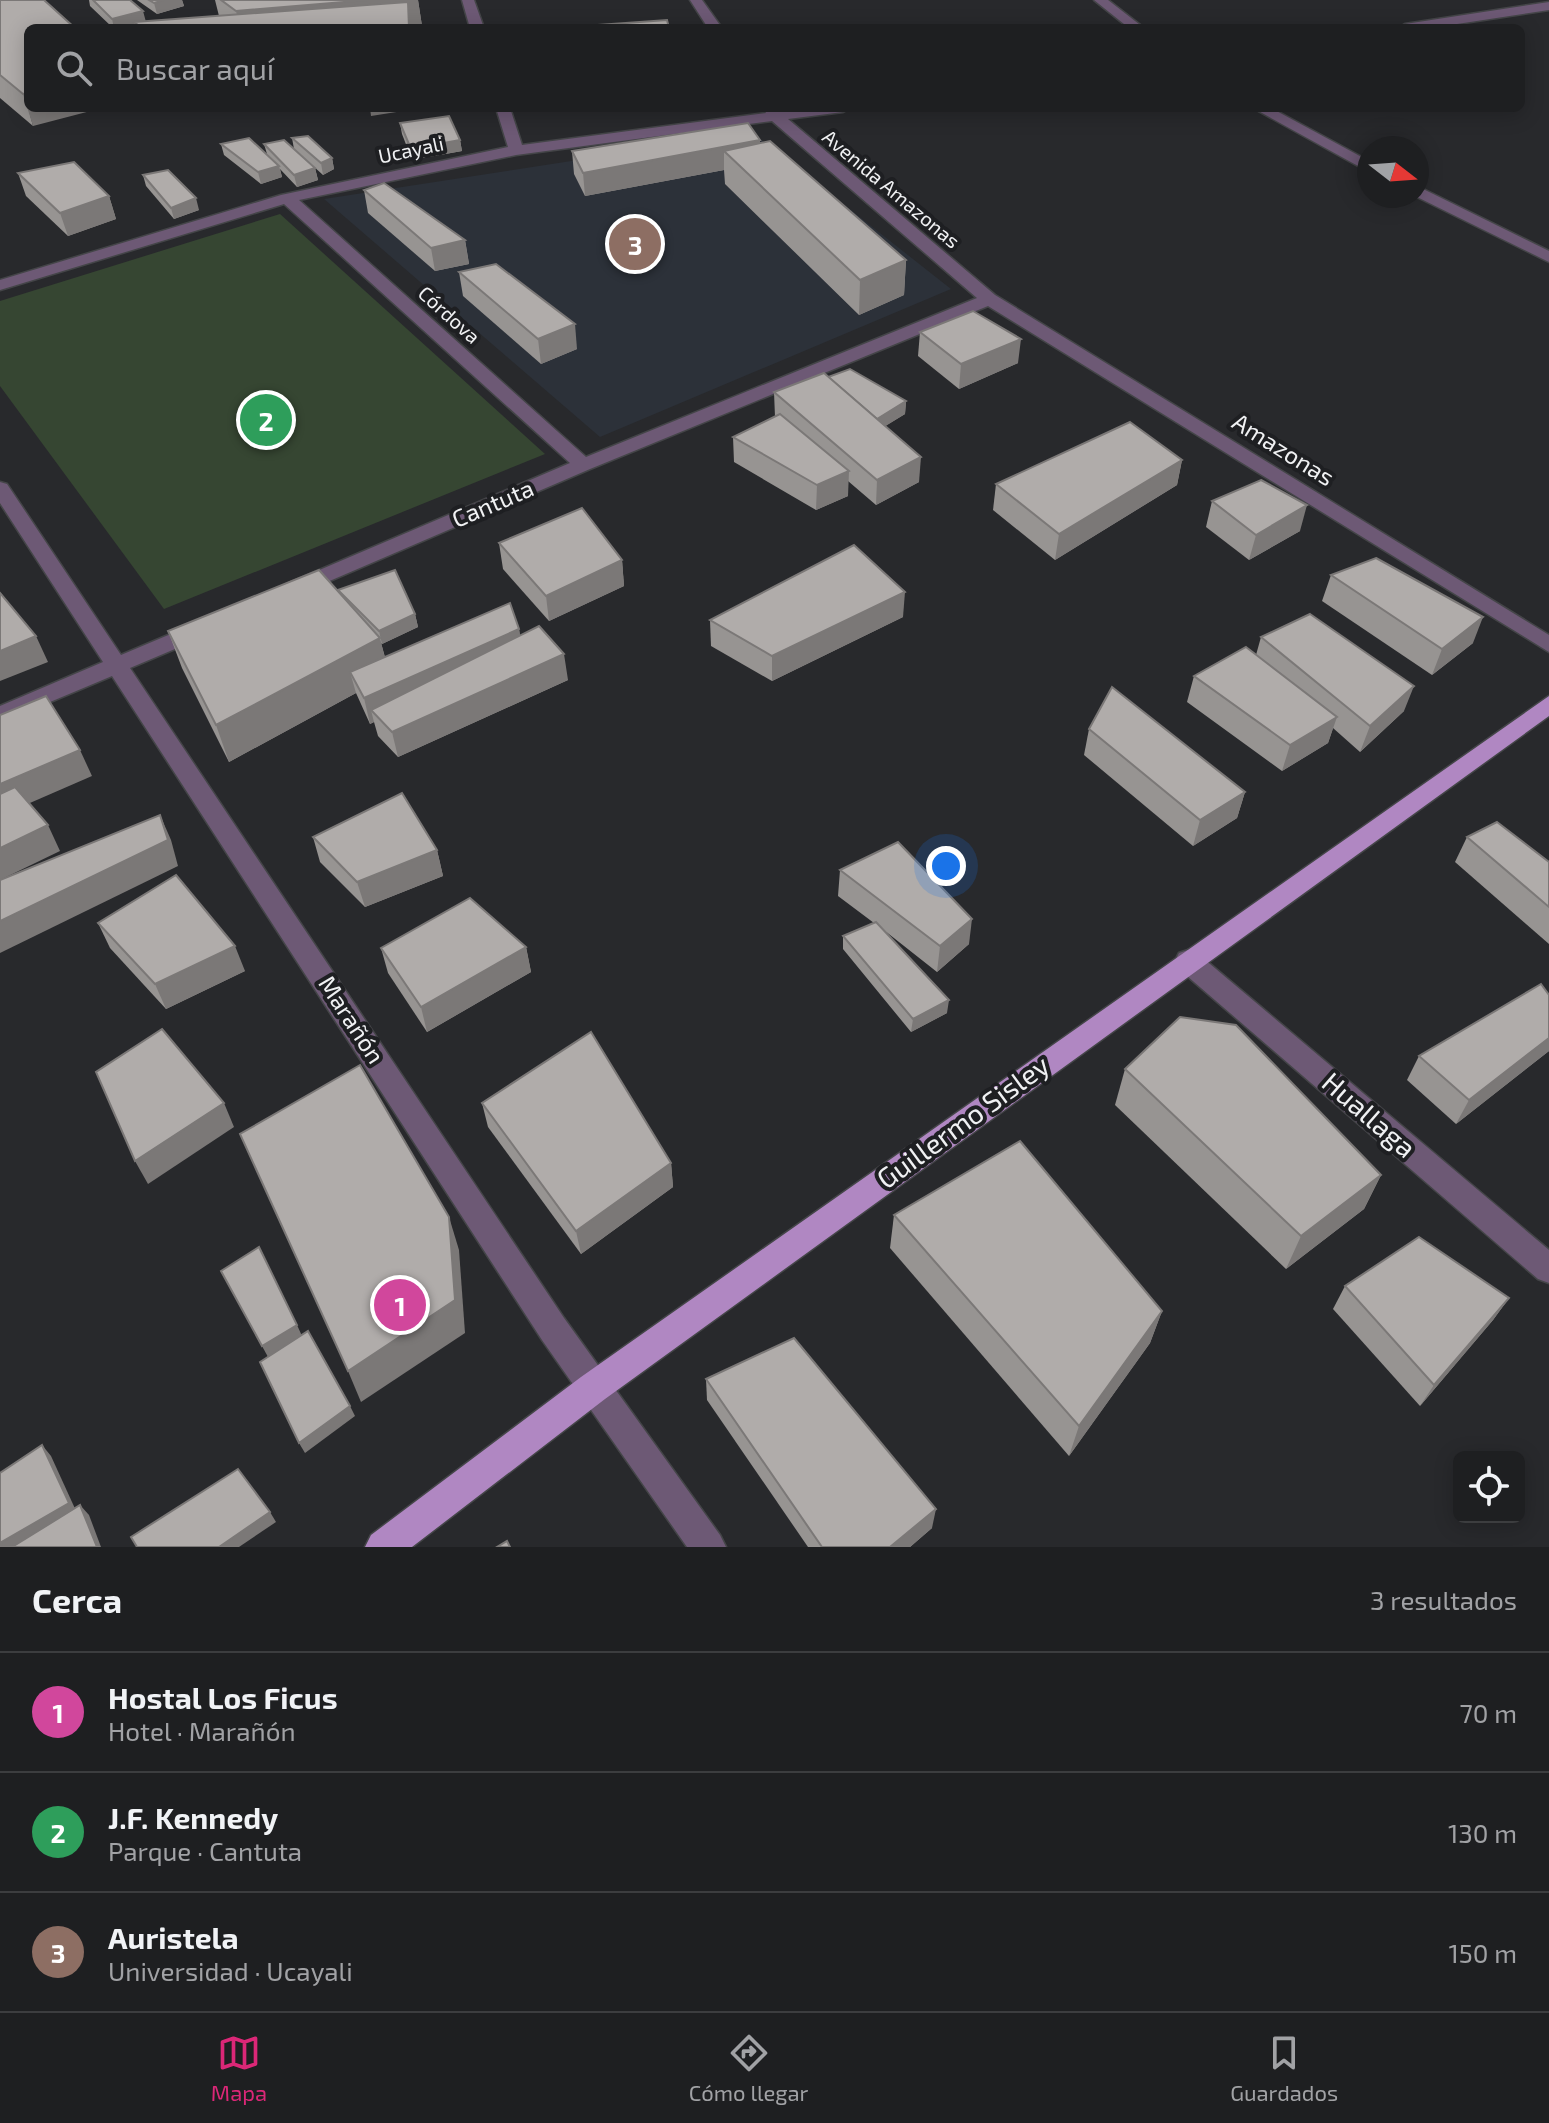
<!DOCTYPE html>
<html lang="es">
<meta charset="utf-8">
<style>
body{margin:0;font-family:"Exo 2",sans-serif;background:#26272a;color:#f1f3f6}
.controls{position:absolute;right:24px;bottom:24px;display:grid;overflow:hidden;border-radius:12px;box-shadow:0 4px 20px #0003}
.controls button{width:72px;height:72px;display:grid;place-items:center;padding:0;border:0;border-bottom:2px solid #3c3d3f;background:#1e1f21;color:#f1f3f6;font:40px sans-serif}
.compass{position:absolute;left:1357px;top:136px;width:72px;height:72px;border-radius:50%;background:#1e1f21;box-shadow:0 4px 20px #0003;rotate:107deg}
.you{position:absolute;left:946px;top:866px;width:28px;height:28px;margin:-20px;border:6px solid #fff;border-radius:50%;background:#1a73e8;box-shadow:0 0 0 12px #1a73e833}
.badge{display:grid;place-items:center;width:52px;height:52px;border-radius:50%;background:#db2777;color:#fff;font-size:26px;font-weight:700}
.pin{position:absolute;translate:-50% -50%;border:4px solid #fff;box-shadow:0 2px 8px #0006}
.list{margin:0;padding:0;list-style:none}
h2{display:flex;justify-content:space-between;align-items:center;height:104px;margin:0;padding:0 32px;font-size:34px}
h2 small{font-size:26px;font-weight:400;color:#a1a2a5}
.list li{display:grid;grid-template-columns:52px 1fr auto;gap:24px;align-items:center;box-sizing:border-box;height:120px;padding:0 32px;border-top:2px solid #3c3d3f}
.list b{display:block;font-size:30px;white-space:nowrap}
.list p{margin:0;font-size:26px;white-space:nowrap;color:#a1a2a5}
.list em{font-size:26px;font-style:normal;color:#a1a2a5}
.icon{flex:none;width:44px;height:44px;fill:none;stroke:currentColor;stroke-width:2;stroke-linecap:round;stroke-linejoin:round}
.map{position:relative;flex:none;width:1549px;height:1547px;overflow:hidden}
.search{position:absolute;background:#1e1f21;box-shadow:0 4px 20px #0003;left:24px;right:24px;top:24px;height:88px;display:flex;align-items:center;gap:20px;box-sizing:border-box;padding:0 28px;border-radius:12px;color:#a1a2a5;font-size:30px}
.sheet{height:464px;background:#1e1f21}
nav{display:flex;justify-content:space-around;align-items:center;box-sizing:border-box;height:112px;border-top:2px solid #3c3d3f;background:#1e1f21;font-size:22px;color:#a1a2a5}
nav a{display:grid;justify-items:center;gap:4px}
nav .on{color:#db2777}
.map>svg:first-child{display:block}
.built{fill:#2c3139}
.green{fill:#364632}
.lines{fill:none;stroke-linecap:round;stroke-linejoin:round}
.minor-casing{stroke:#444548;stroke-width:3}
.major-casing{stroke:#444548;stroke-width:3}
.minor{fill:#6d5975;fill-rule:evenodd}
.major{fill:#b087c2;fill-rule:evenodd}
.wall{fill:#979492}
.shaded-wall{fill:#7b7877}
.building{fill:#b0acaa;stroke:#7b7877;stroke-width:2}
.labels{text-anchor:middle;stroke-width:8;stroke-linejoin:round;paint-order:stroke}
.far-street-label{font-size:20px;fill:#f0f1f3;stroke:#1e1f22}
.street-label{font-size:24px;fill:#f0f1f3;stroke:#1e1f22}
.near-street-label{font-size:28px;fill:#f0f1f3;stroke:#1e1f22}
</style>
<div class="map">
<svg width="1549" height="1547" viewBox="0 0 1549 1547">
<rect width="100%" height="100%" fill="#28292c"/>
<polygon class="built" points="753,133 951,289 600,437 324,199"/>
<polygon class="green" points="280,214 545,454 164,609 0,386 0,301"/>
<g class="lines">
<defs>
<g id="minor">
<polygon points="462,0 474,0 484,28 470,28"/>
<polygon points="690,0 702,0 722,28 708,28"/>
<polygon points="1094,0 1108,0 1144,28 1129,28"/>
<polygon points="1549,2 1549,10 1431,28 1398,28 1405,24"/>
<path d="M496,108H510L522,145L766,113L763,108H777L780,112L850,108L843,112L788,119L995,295L1549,635V652L988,306L590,469L297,595L286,588L289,583L570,463L284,204L0,290V280L281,195L508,147ZM772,121L977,298L586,457L299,200L516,155Z"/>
<polygon points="1253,108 1271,108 1369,161 1369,172"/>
<polygon points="1417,186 1549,251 1549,262 1415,196"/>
<polygon points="0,482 7,484 121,655 192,625 208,625 211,630 208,635 130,668 564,1318 720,1535 726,1547 687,1547 542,1340 112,676 0,723 0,706 103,662 0,503"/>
<polygon points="1188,950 1197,953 1549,1250 1549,1283 1538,1279 1179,969 1175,961 1179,953"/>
</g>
<polygon id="major" points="1549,696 1549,716 605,1399 412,1547 365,1547 371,1535 581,1377"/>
</defs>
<use href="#minor" class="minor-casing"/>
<use href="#major" class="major-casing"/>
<use href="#minor" class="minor"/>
<use href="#major" class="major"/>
</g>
<g class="wall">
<polygon points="0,0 33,126 0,98"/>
<polygon points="89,0 130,0 145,21 219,16 215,0 418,0 422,26 412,27 412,28 136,28 135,25 120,28 113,28 90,6"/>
<polygon points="137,0 182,0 184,6 157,14"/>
<polygon points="400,123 460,140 462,151 412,160 402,134"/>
<polygon points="292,138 332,158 334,169 323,175 312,165 315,168 318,180 297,187 280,169 282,177 261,184 224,155 221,144 267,154 264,144 294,149"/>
<polygon points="760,140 760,143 906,260 904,295 859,315 725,184 724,170 585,196 574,174 572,151"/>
<polygon points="18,173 109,196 116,219 68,236 26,196"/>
<polygon points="143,175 199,210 174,219 146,186"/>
<polygon points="364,190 465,240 469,264 435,271 368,213"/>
<polygon points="459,272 577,349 541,364 463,296"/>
<polygon points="920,332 1018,363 959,389 918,356"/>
<polygon points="828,377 906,401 905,414 885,426 919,482 876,505 848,481 848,496 816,510 734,462 733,437 775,417 774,392"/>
<polygon points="1182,460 1177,485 1055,560 993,510 996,484"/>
<polygon points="1212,501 1300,531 1249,560 1206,527"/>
<polygon points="499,543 622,560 624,586 549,621 503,569"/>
<polygon points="1331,575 1473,643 1432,675 1322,601"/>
<polygon points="339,591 415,614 418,627 382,644 381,643 385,657 519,629 520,636 568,680 398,757 378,736 374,722 370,724 356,693 229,762 182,668 168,631"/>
<polygon points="903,617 772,681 711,646 710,620"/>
<polygon points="1261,637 1404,711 1360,752 1333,728 1328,743 1282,771 1187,702 1194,676 1256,655"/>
<polygon points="1089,729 1245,792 1237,818 1193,846 1084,755"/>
<polygon points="313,837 437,850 443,876 365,907 320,862"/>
<polygon points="1467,837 1549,862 1549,944 1455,862"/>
<polygon points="840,870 969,944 937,972 885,931 947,1013 911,1032 843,949 843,936 874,923 838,896"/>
<polygon points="98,923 245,971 166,1009 110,948"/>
<polygon points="526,947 531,972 427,1032 388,973 381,948"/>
<polygon points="1549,995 1549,1051 1456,1124 1407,1080 1419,1056"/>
<polygon points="1125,1069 1381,1175 1364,1209 1286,1269 1115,1105"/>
<polygon points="482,1103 671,1163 673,1187 581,1254 488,1127"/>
<polygon points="894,1215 1162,1311 1150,1343 1069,1456 890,1248"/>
<polygon points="1345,1286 1509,1298 1493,1320 1420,1406 1333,1309"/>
<polygon points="706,1379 932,1528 910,1547 808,1547 707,1400"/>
</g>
<g class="shaded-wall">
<polygon points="164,0 182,0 184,6 157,14 154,3"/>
<polygon points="368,0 418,0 422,26 412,27 412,28 240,28 236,11"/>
<polygon points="143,11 146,22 134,22 135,25 120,28 114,28 112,19"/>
<polygon points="28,93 28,108 102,108 33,126 23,94"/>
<polygon points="370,108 422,108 371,116"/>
<polygon points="460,140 462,151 412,160 411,149"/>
<polygon points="760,140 760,163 724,151 724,170 585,196 583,173"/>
<polygon points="332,158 334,169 323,175 321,163"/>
<polygon points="279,166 282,177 261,184 258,172"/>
<polygon points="315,168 318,180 297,187 294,175"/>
<polygon points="109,196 116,219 68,236 60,213"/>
<polygon points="196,198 199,210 174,219 171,208"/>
<polygon points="465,240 469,264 435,271 431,248"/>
<polygon points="906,260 904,295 859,315 860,280"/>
<polygon points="575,324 577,349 541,364 538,339"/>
<polygon points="1021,339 1018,363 959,389 961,364"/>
<polygon points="906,401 905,414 876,432 876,419"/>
<polygon points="921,457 919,482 876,505 877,480"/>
<polygon points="1182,460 1177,485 1055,560 1059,534"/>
<polygon points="849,471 848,496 816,510 817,485"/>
<polygon points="1307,505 1300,531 1249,560 1256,535"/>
<polygon points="622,560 624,586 549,621 546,596"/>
<polygon points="905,592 903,617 772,681 772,656"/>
<polygon points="415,614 418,627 382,644 379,631"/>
<polygon points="1483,617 1473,643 1432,675 1442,649"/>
<polygon points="519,629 523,655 371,710 374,722 370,724 364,698"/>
<polygon points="36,636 48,662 0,681 0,651"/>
<polygon points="380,638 389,675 350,672 356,693 229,762 216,725"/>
<polygon points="564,654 568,680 398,757 392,732"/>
<polygon points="1414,686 1404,711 1360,752 1370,726"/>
<polygon points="1337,717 1328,743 1282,771 1290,745"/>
<polygon points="80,750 92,776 0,816 0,784"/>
<polygon points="1245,792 1237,818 1193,846 1200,820"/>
<polygon points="160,815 171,840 178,866 0,953 0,921"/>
<polygon points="48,825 60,851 0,880 0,848"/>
<polygon points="437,850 443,876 365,907 357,882"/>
<polygon points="972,919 969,944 937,972 940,946"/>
<polygon points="235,946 245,971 166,1009 155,984"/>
<polygon points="526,947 531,972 427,1032 421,1007"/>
<polygon points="949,1000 947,1013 911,1032 913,1019"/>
<polygon points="1549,1038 1549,1051 1456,1124 1469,1100"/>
<polygon points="224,1103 234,1127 148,1184 135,1161"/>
<polygon points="671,1163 673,1187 581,1254 576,1231"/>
<polygon points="1381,1175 1364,1209 1286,1269 1301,1236"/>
<polygon points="449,1217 459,1250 465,1333 361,1402 348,1371"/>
<polygon points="1509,1298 1493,1320 1420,1406 1434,1385"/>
<polygon points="1162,1311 1150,1343 1069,1456 1079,1426"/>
<polygon points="297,1325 302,1336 268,1357 262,1346"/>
<polygon points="350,1406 355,1416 305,1453 299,1443"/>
<polygon points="42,1445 51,1456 77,1513 19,1547 0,1547 0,1543"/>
<polygon points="80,1505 89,1515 101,1547 97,1547"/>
<polygon points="936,1509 932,1528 910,1547 890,1547"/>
<polygon points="270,1512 276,1522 239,1547 219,1547"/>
</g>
<g class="building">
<polygon points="0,0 44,0 75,28 28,28 28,93 23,94 0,75"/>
<polygon points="93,0 130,0 143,11 112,19"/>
<polygon points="149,0 164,0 154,3"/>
<polygon points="221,0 368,0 236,11"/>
<polygon points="408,2 409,28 142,28 134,22"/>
<polygon points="667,20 669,28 586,28 585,26"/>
<polygon points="449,116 460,140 411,149 400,123"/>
<polygon points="748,123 760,140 583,173 572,151"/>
<polygon points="308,136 332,158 321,163 292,138"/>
<polygon points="249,138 279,166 258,172 221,144"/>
<polygon points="284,140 315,168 294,175 264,144"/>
<polygon points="770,141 906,260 860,280 724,151"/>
<polygon points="74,162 109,196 60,213 18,173"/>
<polygon points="168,170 196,198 171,208 143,175"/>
<polygon points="384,183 465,240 431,248 364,190"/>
<polygon points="496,264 575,324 538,339 459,272"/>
<polygon points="973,311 1021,339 961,364 920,332"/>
<polygon points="850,369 906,401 877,419 828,377"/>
<polygon points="824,373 921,457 877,480 774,392"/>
<polygon points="780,414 849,471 817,485 733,437"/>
<polygon points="1130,422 1182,460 1059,534 996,484"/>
<polygon points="1261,480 1307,505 1256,535 1212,501"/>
<polygon points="582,508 622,560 546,596 499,543"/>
<polygon points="854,545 905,592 772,656 710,620"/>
<polygon points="1376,558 1483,617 1442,649 1331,575"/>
<polygon points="319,570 380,638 216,725 168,631"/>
<polygon points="395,570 415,614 379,631 338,590"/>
<polygon points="0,593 36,636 0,651"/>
<polygon points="510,603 519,629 364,698 350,672"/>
<polygon points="1310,614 1414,686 1370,726 1261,637"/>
<polygon points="539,626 564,654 392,732 371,710"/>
<polygon points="1246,647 1337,717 1290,745 1194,676"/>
<polygon points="1112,687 1245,792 1200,820 1089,729"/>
<polygon points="46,696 80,750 0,784 0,715"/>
<polygon points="15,787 48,825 0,848 0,794"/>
<polygon points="402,793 437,850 357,882 313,837"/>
<polygon points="160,815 168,840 0,921 0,880"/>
<polygon points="1497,822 1549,862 1549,907 1467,837"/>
<polygon points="898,842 972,919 940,946 840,870"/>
<polygon points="176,875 235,946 155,984 98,923"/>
<polygon points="470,898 526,947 421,1007 381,948"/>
<polygon points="876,922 949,1000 913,1019 843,936"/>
<polygon points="1541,984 1549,995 1549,1038 1469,1100 1419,1056"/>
<polygon points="1180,1017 1236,1025 1381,1175 1301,1236 1125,1069"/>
<polygon points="162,1029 224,1103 135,1161 96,1072"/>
<polygon points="591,1032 671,1163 576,1231 482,1103"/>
<polygon points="360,1065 449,1217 455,1300 348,1371 240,1134"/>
<polygon points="1020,1141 1162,1311 1079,1426 894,1215"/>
<polygon points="1419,1237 1509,1298 1434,1385 1345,1286"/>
<polygon points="259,1247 297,1325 262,1346 221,1271"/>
<polygon points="308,1331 350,1406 299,1443 260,1362"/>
<polygon points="794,1338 936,1509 890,1547 822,1547 706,1379"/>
<polygon points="42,1445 69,1503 0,1543 0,1473"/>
<polygon points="238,1469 270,1512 219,1547 137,1547 131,1537"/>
<polygon points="80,1505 97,1547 12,1547"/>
<polygon points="507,1541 510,1547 497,1547"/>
</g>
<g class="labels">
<g class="far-street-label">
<text transform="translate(411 150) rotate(-12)" y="7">Ucayali</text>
<text transform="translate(891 189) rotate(40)" y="7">Avenida Amazonas</text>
<text transform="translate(449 315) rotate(42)" y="7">Córdova</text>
</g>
<g class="street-label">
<text transform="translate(1283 450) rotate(32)" y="8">Amazonas</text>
<text transform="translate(493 504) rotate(-23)" y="8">Cantuta</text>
<text transform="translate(351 1020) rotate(57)" y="8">Marañón</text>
</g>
<g class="near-street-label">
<text transform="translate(1369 1115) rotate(41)" y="10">Huallaga</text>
<text transform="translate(963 1122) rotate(-36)" y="10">Guillermo Sisley</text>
</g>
</g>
</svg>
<div class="controls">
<button><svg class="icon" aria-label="locate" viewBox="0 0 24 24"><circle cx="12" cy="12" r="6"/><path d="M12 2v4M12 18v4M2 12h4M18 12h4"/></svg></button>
</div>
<svg class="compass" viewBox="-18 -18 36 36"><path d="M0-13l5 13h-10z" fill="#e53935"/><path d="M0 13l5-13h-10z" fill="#a1a2a5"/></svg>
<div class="you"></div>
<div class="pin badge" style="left:400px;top:1305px;background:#d1479c">1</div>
<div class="pin badge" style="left:266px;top:420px;background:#2e9e5b">2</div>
<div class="pin badge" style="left:635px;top:244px;background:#8d6e63">3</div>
<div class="search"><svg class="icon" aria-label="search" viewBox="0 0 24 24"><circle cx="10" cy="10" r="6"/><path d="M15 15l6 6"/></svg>Buscar aquí</div>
</div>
<section class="sheet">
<h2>Cerca<small>3 resultados</small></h2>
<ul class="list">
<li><span class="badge" style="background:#d1479c">1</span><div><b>Hostal Los Ficus</b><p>Hotel · Marañón</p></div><em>70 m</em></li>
<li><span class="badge" style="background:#2e9e5b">2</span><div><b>J.F. Kennedy</b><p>Parque · Cantuta</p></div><em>130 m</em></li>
<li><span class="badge" style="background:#8d6e63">3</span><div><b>Auristela</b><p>Universidad · Ucayali</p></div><em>150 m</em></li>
</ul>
</section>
<nav>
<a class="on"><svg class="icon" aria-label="map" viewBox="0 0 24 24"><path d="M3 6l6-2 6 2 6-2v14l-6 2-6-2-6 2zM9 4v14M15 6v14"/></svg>Mapa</a>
<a><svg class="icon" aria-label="directions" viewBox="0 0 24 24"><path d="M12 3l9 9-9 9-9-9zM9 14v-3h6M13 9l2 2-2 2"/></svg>Cómo llegar</a>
<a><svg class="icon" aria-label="saved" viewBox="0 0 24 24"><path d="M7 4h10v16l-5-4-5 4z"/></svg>Guardados</a>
</nav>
